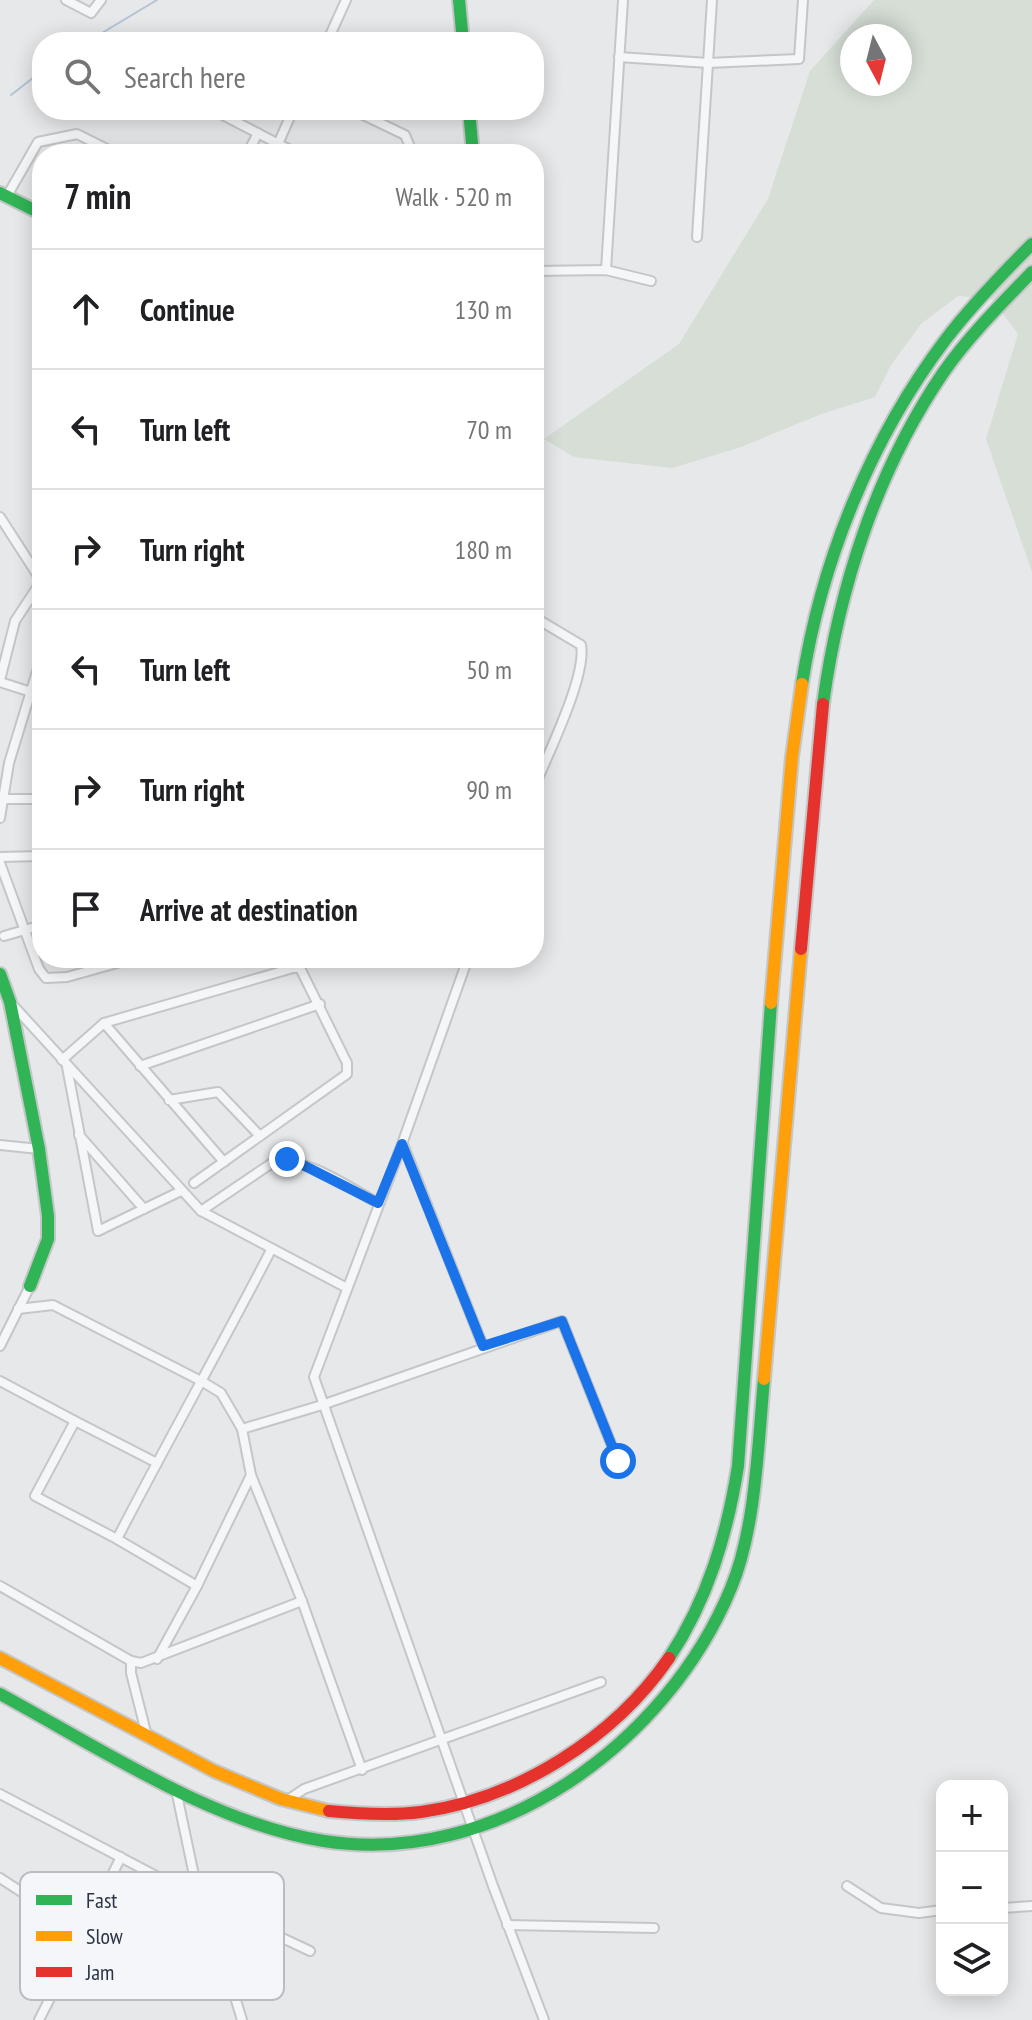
<!DOCTYPE html>
<meta charset="utf-8">
<style>
body{margin:0;font-family:"PT Sans Narrow",sans-serif;background:#f2f2f2;color:#202124}
.controls{position:absolute;right:24px;bottom:24px;display:grid;overflow:hidden;border-radius:16px;box-shadow:0 4px 20px #0003}
.controls button{width:72px;height:72px;display:grid;place-items:center;padding:0;border:0;border-bottom:2px solid #e0e0e0;background:#fff;color:#202124;font:40px sans-serif}
.compass{position:absolute;left:840px;top:24px;width:72px;height:72px;border-radius:50%;background:#fff;box-shadow:0 4px 20px #0003;rotate:173deg}
.stop{position:absolute;width:24px;height:24px;margin:-18px;border:6px solid #1a73e8;border-radius:50%;background:#fff}
.stop.end{background:#1a73e8;border-color:#fff;box-shadow:0 2px 8px #0008}
.list{margin:0;padding:0;list-style:none}
h2{display:flex;justify-content:space-between;align-items:center;height:104px;margin:0;padding:0 32px;font-size:34px}
h2 small{font-size:26px;font-weight:400;color:#757577}
.list li{display:grid;grid-template-columns:52px 1fr auto;gap:24px;align-items:center;box-sizing:border-box;height:120px;padding:0 32px;border-top:2px solid #e0e0e0}
.list b{display:block;font-size:30px;white-space:nowrap}
.list em{font-size:26px;font-style:normal;color:#757577}
.icon{flex:none;width:44px;height:44px;fill:none;stroke:currentColor;stroke-width:2;stroke-linecap:round;stroke-linejoin:round}
.map{position:relative;flex:none;width:1032px;height:2020px;overflow:hidden}
.search{position:absolute;background:#fff;box-shadow:0 4px 20px #0003;left:32px;top:32px;width:512px;height:88px;display:flex;align-items:center;gap:20px;box-sizing:border-box;padding:0 28px;border-radius:32px;color:#757577;font-size:30px}
.panel{position:absolute;background:#fff;box-shadow:0 4px 20px #0003;left:32px;top:144px;width:512px;height:824px;border-radius:32px}
.map>svg:first-child{display:block}
.green{fill:#d6ded6;fill-rule:evenodd}
.lines{fill:none;stroke-linecap:round;stroke-linejoin:round}
.stream{stroke:#b4c4d5;stroke-width:2}
.street-casing{stroke:#c4c6c8;stroke-width:12}
.fast-casing{stroke:#c4c6c8;stroke-width:16}
.slow-casing{stroke:#c4c6c8;stroke-width:16}
.jam-casing{stroke:#c4c6c8;stroke-width:16}
.street{stroke:#f5f6f7;stroke-width:8}
.fast{stroke:#30b455;stroke-width:12}
.slow{stroke:#ff9f0a;stroke-width:12}
.jam{stroke:#e5322d;stroke-width:12}
.route{stroke:#1a73e8;stroke-width:10}
.key{fill:#f4f6f9;stroke:#b8bcc3;stroke-width:2}
.key-label{font-size:22px;fill:#2b3445}
</style>
<div class="map">
<svg width="1032" height="2020" viewBox="0 0 1032 2020">
<rect width="100%" height="100%" fill="#e6e8ea"/>
<path class="green" d="M874,0H1032V572L986,439L1018,334L992,299L958,296L921,324L891,365L875,397L821,414L741,447L672,468L574,457L544,439L679,344L768,199L810,71ZM852,36H900V84H852Z"/>
<g class="lines">
<g class="stream">
<polyline points="87,42 157,0"/>
<polyline points="11,95 42,71"/>
</g>
<defs>
<g id="street">
<polyline points="66,0 91,13 101,0"/>
<polyline points="327,42 346,0"/>
<polyline points="619,57 708,63 799,59 803,0"/>
<polyline points="213,110 298,154"/>
<polyline points="353,110 405,135 413,154"/>
<polyline points="278,144 293,110"/>
<polyline points="247,154 258,133"/>
<polyline points="7,196 38,142 77,134 117,154"/>
<polyline points="697,237 712,0"/>
<polyline points="606,270 623,0"/>
<polyline points="534,271 606,270 651,281"/>
<polyline points="39,345 42,351"/>
<polyline points="0,517 42,582"/>
<path d="M534,617L581,645C587,676 547,756 534,788"/>
<polyline points="0,680 15,621 42,580"/>
<polyline points="0,682 31,692"/>
<polyline points="3,799 42,799"/>
<polyline points="0,818 9,763 42,655"/>
<polyline points="0,857 42,856"/>
<polyline points="0,863 39,969 46,978 67,977 135,958"/>
<polyline points="4,936 42,925"/>
<polyline points="468,958 402,1144 314,1377 493,1886 544,2020"/>
<polyline points="11,1003 201,1211 347,1288"/>
<polyline points="104,1023 224,1162"/>
<polyline points="62,1060 104,1023 293,968 300,968 347,1063 347,1074 194,1183"/>
<polyline points="140,1066 320,1004"/>
<polyline points="67,1067 98,1231 181,1191"/>
<polyline points="169,1100 218,1092 260,1136"/>
<polyline points="79,1135 144,1209"/>
<polyline points="403,1144 483,1346"/>
<polyline points="0,1145 39,1149"/>
<path d="M201,1211L275,1161C306,1157 350,1188 378,1203"/>
<polyline points="18,1309 53,1305 203,1382 221,1393 242,1429 251,1475 197,1586 157,1659"/>
<polyline points="0,1346 30,1286"/>
<polyline points="0,1381 75,1421"/>
<polyline points="242,1429 322,1405 562,1321 618,1461"/>
<polyline points="157,1463 75,1421 35,1496 117,1539 197,1586"/>
<polyline points="251,1475 302,1601 362,1770"/>
<path d="M117,1539C167,1442 221,1347 271,1250"/>
<polyline points="0,1586 131,1661 141,1663 302,1601"/>
<polyline points="131,1661 131,1673 147,1736"/>
<polyline points="176,1790 195,1880 224,1961 242,2020"/>
<polyline points="0,1794 202,1900 310,1951"/>
<polyline points="289,1799 304,1789 601,1682"/>
<polyline points="0,1878 40,1904"/>
<polyline points="847,1886 881,1908 919,1913 942,1910"/>
<polyline points="1002,1908 1032,1906"/>
<polyline points="507,1925 654,1928"/>
<polyline points="39,2020 121,1857"/>
</g>
<g id="fast">
<polyline points="459,0 463,42"/>
<polyline points="469,110 473,154"/>
<polyline points="0,193 42,214"/>
<path d="M802,684C821,561 871,438 946,339C972,305 1002,274 1032,244"/>
<path d="M823,704C839,587 877,470 943,373C969,336 1001,304 1032,272"/>
<polyline points="0,974 10,1002 39,1149 48,1216 48,1239 30,1286"/>
<path d="M669,1658C708,1599 727,1535 738,1466L771,1003"/>
<path d="M0,1694C98,1747 213,1824 324,1841C496,1868 667,1743 731,1588C756,1528 758,1444 764,1379"/>
</g>
<g id="slow">
<polyline points="771,1003 792,757 802,684"/>
<polyline points="764,1379 801,949"/>
<polyline points="0,1658 214,1771 281,1799 329,1811"/>
</g>
<g id="jam">
<polyline points="801,949 823,704"/>
<path d="M329,1811C360,1814 390,1816 421,1812C517,1799 614,1738 669,1658"/>
</g>
</defs>
<use href="#street" class="street-casing"/>
<use href="#fast" class="fast-casing"/>
<use href="#slow" class="slow-casing"/>
<use href="#jam" class="jam-casing"/>
<use href="#street" class="street"/>
<use href="#fast" class="fast"/>
<use href="#slow" class="slow"/>
<use href="#jam" class="jam"/>
</g>
<g class="lines">
<polyline class="route" points="287,1159 301,1164 378,1203 402,1144 483,1346 562,1321 618,1461"/>
</g>
<rect x="20" y="1872" width="264" height="128" rx="12" class="key"/>
<rect x="36" y="1895" width="36" height="10" fill="#30b455"/>
<rect x="36" y="1931" width="36" height="10" fill="#ff9f0a"/>
<rect x="36" y="1967" width="36" height="10" fill="#e5322d"/>
<g class="key-label">
<text x="86" y="1908">Fast</text>
<text x="86" y="1944">Slow</text>
<text x="86" y="1980">Jam</text>
</g>
</svg>
<div class="controls">
<button>+</button>
<button>−</button>
<button><svg class="icon" aria-label="layers" viewBox="0 0 24 24"><path d="M12 4l9 5-9 5-9-5zM3 14l9 5 9-5"/></svg></button>
</div>
<svg class="compass" viewBox="-18 -18 36 36"><path d="M0-13l5 13h-10z" fill="#e53935"/><path d="M0 13l5-13h-10z" fill="#757577"/></svg>
<div class="stop" style="left:618px;top:1461px"></div>
<div class="stop end" style="left:287px;top:1159px"></div>
<div class="search"><svg class="icon" aria-label="search" viewBox="0 0 24 24"><circle cx="10" cy="10" r="6"/><path d="M15 15l6 6"/></svg>Search here</div>
<section class="panel">
<h2>7 min<small>Walk · 520 m</small></h2>
<ul class="list">
<li><svg class="icon" aria-label="ahead" viewBox="0 0 24 24"><path d="M12 20V5M6 11l6-6 6 6"/></svg><div><b>Continue</b></div><em>130 m</em></li>
<li><svg class="icon" aria-label="left" viewBox="0 0 24 24"><path d="M17 20v-9H6M10 6l-5 5 5 5"/></svg><div><b>Turn left</b></div><em>70 m</em></li>
<li><svg class="icon" aria-label="right" viewBox="0 0 24 24"><path d="M7 20v-9h11M14 6l5 5-5 5"/></svg><div><b>Turn right</b></div><em>180 m</em></li>
<li><svg class="icon" aria-label="left" viewBox="0 0 24 24"><path d="M17 20v-9H6M10 6l-5 5 5 5"/></svg><div><b>Turn left</b></div><em>50 m</em></li>
<li><svg class="icon" aria-label="right" viewBox="0 0 24 24"><path d="M7 20v-9h11M14 6l5 5-5 5"/></svg><div><b>Turn right</b></div><em>90 m</em></li>
<li><svg class="icon" aria-label="arrive" viewBox="0 0 24 24"><path d="M6 21V4h12l-3 4 3 4H6"/></svg><div><b>Arrive at destination</b></div></li>
</ul>
</section>
</div>
